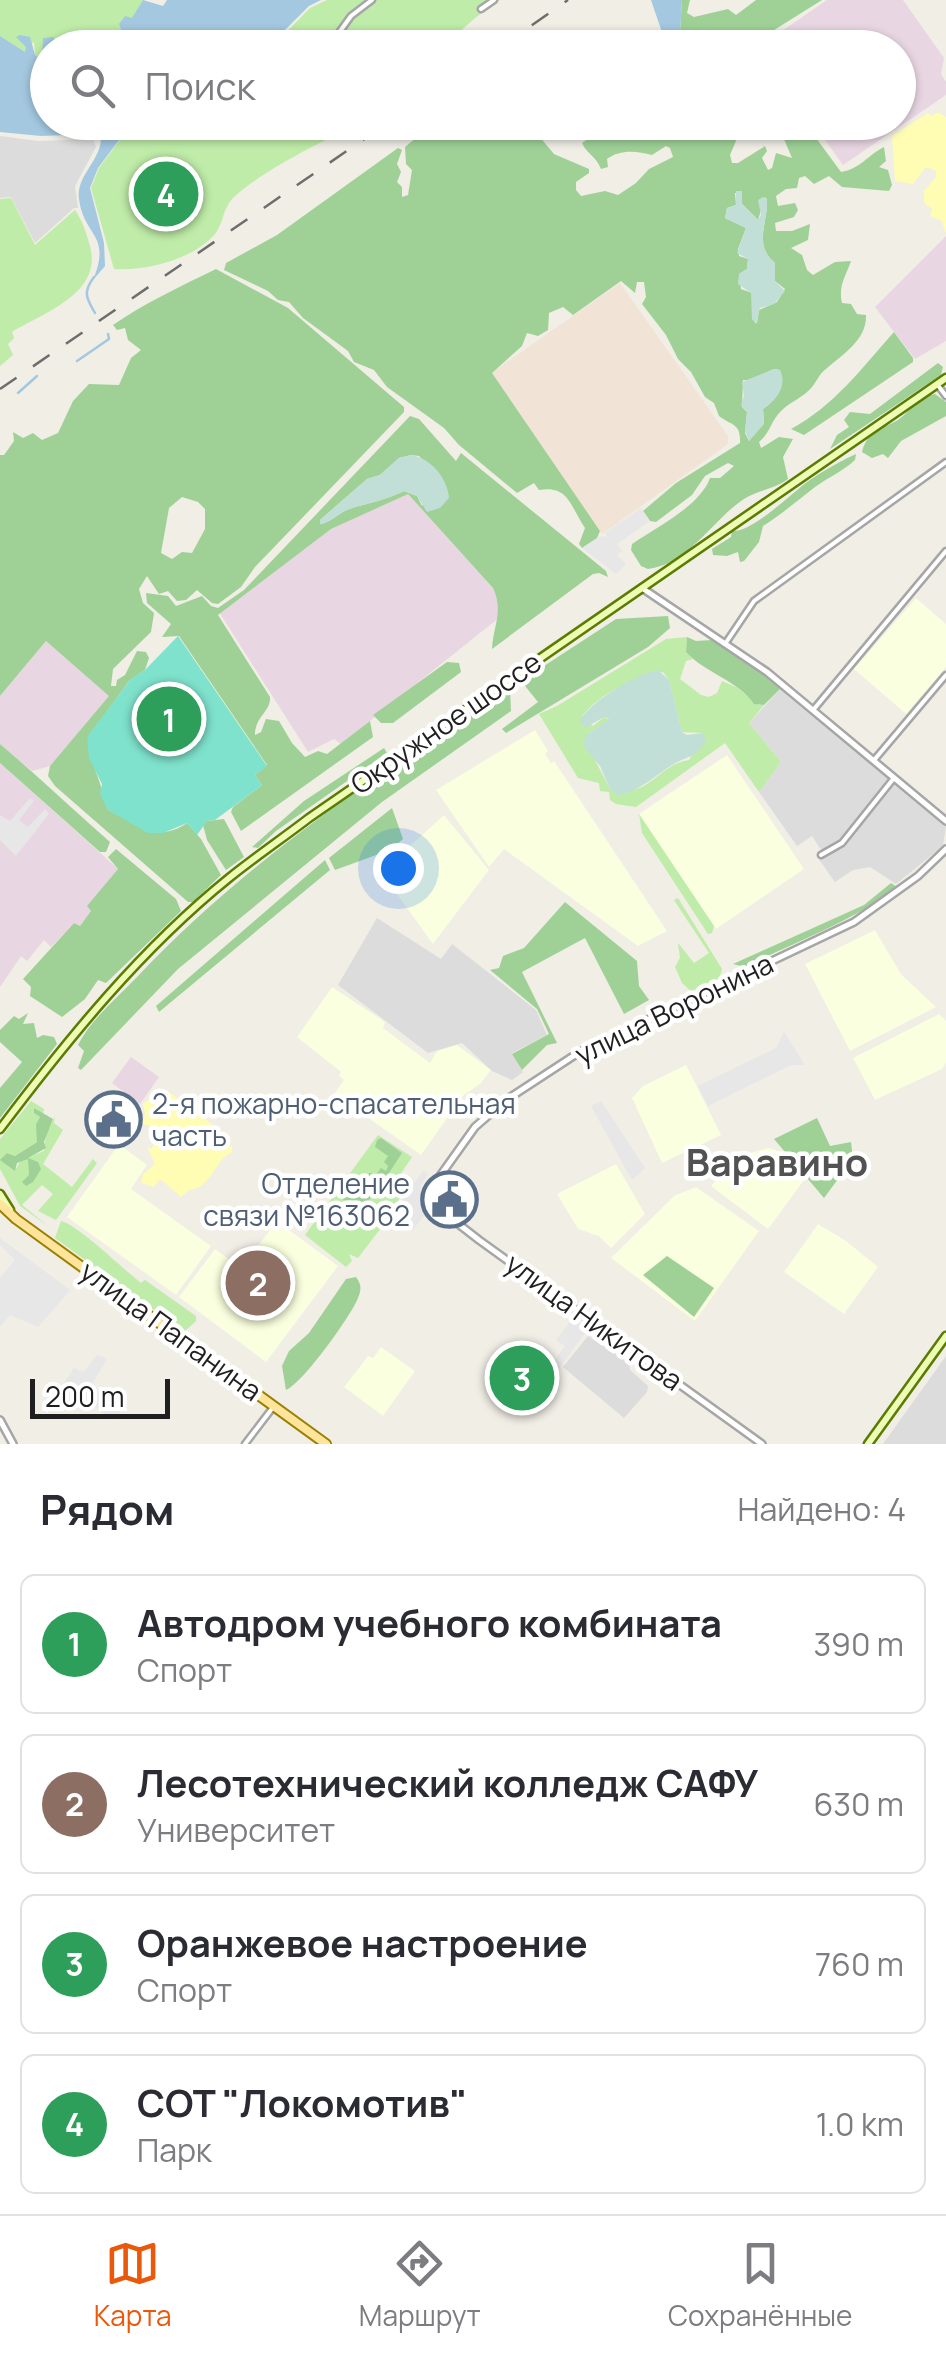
<!DOCTYPE html>
<html lang="ru">
<meta charset="utf-8">
<style>
body{margin:0;font-family:Manrope,sans-serif;background:#f2f2f3;color:#2b2b33}
.scale{position:absolute;left:30px;bottom:25px;width:140px;box-sizing:border-box;padding-left:10px;border:5px solid #1f1f1f;border-top:0;font-size:28px;line-height:35px;white-space:nowrap;color:#1f1f1f;-webkit-text-stroke:8px #fff;paint-order:stroke}
.you{position:absolute;left:398px;top:868px;width:35px;height:35px;margin:-25px;border:8px solid #fff;border-radius:50%;background:#1a73e8;box-shadow:0 0 0 15px #1a73e833}
.badge{display:grid;place-items:center;width:65px;height:65px;border-radius:50%;background:#ea580c;color:#fff;font-size:32px;font-weight:700}
.pin{position:absolute;translate:-50% -50%;border:5px solid #fff;box-shadow:0 2px 10px #0006}
.list{margin:0;padding:0;list-style:none}
h2{display:flex;justify-content:space-between;align-items:center;height:130px;margin:0;padding:0 40px;font-size:42px}
h2 small{font-size:32px;font-weight:400;color:#7c7c81}
.list li{display:grid;grid-template-columns:65px 1fr auto;gap:30px;align-items:center;box-sizing:border-box;height:140px;margin:0 20px 20px;padding:0 20px;border:2px solid #e1e1e2;border-radius:15px}
.list b{display:block;font-size:38px;white-space:nowrap}
.list p{margin:0;font-size:32px;white-space:nowrap;color:#7c7c81}
.list em{font-size:32px;font-style:normal;color:#7c7c81}
.icon{flex:none;width:55px;height:55px;fill:none;stroke:currentColor;stroke-width:2;stroke-linecap:round;stroke-linejoin:round}
.map{position:relative;flex:none;width:946px;height:1444px;overflow:hidden}
.search{position:absolute;background:#fff;box-shadow:0 2px 8px #0004;left:30px;right:30px;top:30px;height:110px;display:flex;align-items:center;gap:25px;box-sizing:border-box;padding:0 35px;border-radius:55px;color:#7c7c81;font-size:38px}
.sheet{height:770px;background:#fff}
nav{display:flex;justify-content:space-around;align-items:center;box-sizing:border-box;height:140px;border-top:2px solid #e1e1e2;background:#fff;font-size:28px;color:#7c7c81}
nav a{display:grid;justify-items:center;gap:5px}
nav .on{color:#ea580c}
.map>svg:first-child{display:block}
.residential{fill:#dddcdc}
.industrial{fill:#e9d6e3}
.education{fill:#faffdf}
.military{fill:#f2e3d7}
.grass{fill:#bfeca8;fill-rule:evenodd}
.forest{fill:#9fd197;fill-rule:evenodd}
.wetland{fill:#c1dfd6}
.sand{fill:#fffcb4}
.pitch{fill:#7fe2cc}
.parking{fill:#e7e7e7}
.water{fill:#a3c8e0}
.lines{fill:none;stroke-linecap:round;stroke-linejoin:round}
.stream{stroke:#a3c8e0;stroke-width:2.5}
.minor-casing{stroke:#a6a6a6;stroke-width:9}
.tertiary-casing{stroke:#a6a6a6;stroke-width:10}
.secondary-casing{stroke:#5a7c00;stroke-width:11}
.primary-casing{stroke:#9a7f00;stroke-width:12}
.minor{stroke:#fff;stroke-width:4}
.tertiary{stroke:#fff;stroke-width:5}
.secondary{stroke:#eefcb6;stroke-width:6}
.primary{stroke:#ffe49b;stroke-width:8}
.rail{stroke:#6d6d6d;stroke-width:2.5;stroke-dasharray:20 20;stroke-linecap:butt}
.labels{text-anchor:middle;stroke-width:9;stroke-linejoin:round;paint-order:stroke}
.street-label{font-size:28px;fill:#1f1f1f;stroke:#fff}
.service-label{font-size:28px;fill:#4e5e75;stroke:#fff;text-anchor:start}
.district-label{font-size:38px;font-weight:bold;fill:#525252;stroke:#fff}
</style>
<div class="map">
<svg width="946" height="1444" viewBox="0 0 946 1444">
<rect width="100%" height="100%" fill="#f0eee5"/>
<g class="residential">
<polygon points="0,136 38,141 93,139 96,147 75,186 78,208 74,208 35,243 11,197 0,198"/>
<polygon points="782,687 946,826 943,846 896,884 870,867 853,870 835,882 818,858 823,853 812,836 797,846 759,792 781,762 749,723"/>
<polygon points="377,918 441,959 452,944 536,1010 547,1035 512,1053 523,1072 512,1080 492,1071 462,1043 428,1053 338,985"/>
<polygon points="588,1336 629,1362 630,1370 648,1386 647,1392 624,1418 563,1367"/>
<polygon points="946,1356 946,1444 883,1444"/>
</g>
<g class="industrial">
<polygon points="827,0 903,0 944,58 941,74 946,82 946,95 843,165 813,123 898,122 898,48 760,46"/>
<polygon points="946,236 946,341 915,359 875,307"/>
<polygon points="407,493 493,588 499,599 500,617 341,744 334,739 308,752 219,612 331,529"/>
<polygon points="46,641 110,696 50,766 32,771 0,744 0,696"/>
<polygon points="0,763 118,869 88,906 92,910 80,926 74,923 51,947 44,940 27,961 21,956 0,987"/>
<polygon points="131,1057 159,1077 140,1104 112,1083"/>
</g>
<g class="education">
<polygon points="916,598 946,624 946,667 906,714 854,669"/>
<polygon points="535,730 548,751 545,754 551,763 554,761 667,931 638,946 504,849 489,867 436,790"/>
<polygon points="727,755 804,869 716,929 639,814"/>
<polygon points="444,815 489,870 433,944 381,872"/>
<polygon points="875,930 901,974 936,1007 850,1051 805,964"/>
<polygon points="332,987 385,1022 383,1028 430,1063 437,1051 457,1045 491,1070 481,1083 463,1096 421,1155 334,1094 344,1080 339,1076 341,1072 297,1037"/>
<polygon points="939,1014 946,1021 946,1063 942,1069 875,1100 853,1058"/>
<polygon points="686,1065 721,1135 662,1163 632,1098 643,1086"/>
<polygon points="119,1144 147,1165 131,1189 211,1246 176,1295 67,1217"/>
<polygon points="769,1148 803,1159 799,1174 804,1180 768,1229 711,1186 735,1157"/>
<polygon points="616,1164 645,1214 611,1248 599,1236 578,1229 557,1194"/>
<polygon points="696,1187 759,1231 695,1321 611,1258 674,1196"/>
<polygon points="277,1221 338,1266 266,1362 179,1297 215,1249 241,1268"/>
<polygon points="818,1224 846,1241 878,1267 844,1314 784,1272"/>
<polygon points="381,1347 415,1371 383,1416 344,1387 368,1356 373,1358"/>
</g>
<polygon class="military" points="620,283 728,436 728,444 602,534 491,373"/>
<g class="grass">
<polygon points="0,0 143,0 125,37 127,45 105,47 65,41 61,47 58,47 58,45 44,38 43,62 35,55 34,42 26,47 26,53 0,36"/>
<polygon points="327,0 500,0 475,18 442,47 271,48 310,8"/>
<path d="M161,122H359V123C322,142 262,170 232,199C223,209 223,224 215,234C193,260 145,271 114,269L91,188L99,168L119,141Z"/>
<path d="M11,198L35,245L75,210C83,222 86,232 90,246C103,293 45,312 12,332L14,338L8,344L13,355L0,366V199Z"/>
<path d="M687,637L686,652L693,659L686,661L680,679L701,695L709,697L717,693L722,681L736,687L759,705H764L749,723L781,762L759,792L725,743L636,807L616,804L610,800L609,792L600,791L599,783L578,778L539,714L557,706L666,639ZM663,672L669,680L682,732L703,733L689,760C656,765 651,799 610,789L596,762L589,733L609,720L604,717L593,726L582,716C601,693 634,677 663,672Z"/>
<polygon points="639,814 714,926 712,933 708,934 642,833"/>
<polygon points="678,898 722,969 719,980 691,991 682,983 675,967 680,958 678,943 694,963 709,953 674,900"/>
<polygon points="31,1101 44,1109 43,1114 35,1108 34,1113 40,1117 37,1122 38,1141 15,1156 7,1153 1,1160 16,1169 21,1160 44,1151 46,1135 55,1116 54,1123 63,1130 43,1164 72,1187 93,1159 97,1163 56,1220 38,1211 53,1194 42,1185 22,1205 48,1226 20,1206 0,1169 0,1139"/>
<polygon points="378,1135 412,1157 394,1184 402,1193 394,1209 377,1213 386,1215 387,1220 358,1258 349,1254 352,1261 346,1267 305,1235"/>
<path d="M61,1221C78,1225 123,1269 141,1283L145,1280L196,1316V1321L184,1332L55,1238Z"/>
</g>
<g class="forest">
<polygon points="682,0 690,0 687,13 694,17 728,9 736,15 756,0 822,0 763,37 756,47 679,47"/>
<path d="M434,123H528L554,154L589,169V173L576,182V190L581,196L605,191L618,195L636,183L649,169L673,157L670,148L666,146L652,155C637,151 620,149 607,159L608,167L601,169C596,156 586,153 582,143L592,136L594,123H682L684,129L693,130L694,123H780L766,138L732,134L736,141L730,155L732,163H738L765,146L767,151L762,158L768,170L772,168L776,153L792,158L781,132L785,130L790,140H796L792,123H805L841,172C860,169 868,155 884,147L886,161L879,167L888,170L892,185L889,191L842,187L829,176L814,184L805,176L799,178L797,188L786,189L776,196L778,206L795,203L798,210L794,217L775,223L776,231H792L810,224L808,240L791,248L802,255L807,270L813,275L835,262L851,261C846,276 838,285 842,303L851,304L857,314L866,315C867,340 843,354 826,369C819,374 817,381 812,387C804,397 790,402 781,411C771,421 770,433 759,442L761,448L779,437L793,439L783,457L788,479C775,489 758,490 744,499C712,520 689,564 648,569L641,566L631,550L632,544C657,527 700,506 710,478H720L734,466L728,463L705,476L692,495L656,522L650,521L643,511L676,483L740,443C741,423 732,426 719,416L714,403L705,397L691,372L678,359L666,335L642,304L646,297L644,282H637L635,293L621,281L573,315L563,307L549,313L548,330L538,336L527,333L522,346L492,373L600,531L597,538L582,548L579,544L585,528C570,506 569,485 539,490L534,483L517,493L459,445L444,428L387,387L374,370L354,362L348,351L303,318L289,302L278,300L268,291L224,270L226,263L277,235L398,148L402,150L397,164L401,172L397,182L402,187V197L408,195L412,170L406,164L405,147ZM735,193H742V204L758,220L765,197L767,200C768,224 753,245 775,263V281L785,289L777,302L759,310L757,323L752,319V293L741,289L739,274L747,269L748,259L739,256L738,249L746,228L725,218L727,208L736,205ZM774,369L780,370C780,387 778,399 763,409L764,423L749,441L745,433L747,412L742,407L743,380H750Z"/>
<path d="M216,269L288,308L404,407V412L255,567L241,587L218,604L212,603L197,590L186,600L177,601L168,591L159,594L147,576L139,589L143,603L154,613L151,632L113,669L111,686H116L117,680L125,675L137,651L146,652L149,658L145,670L130,680L88,737C90,763 102,784 108,810C136,823 157,844 187,823L201,839L221,875L193,902H188L55,786L48,776L50,766L109,696L46,641L0,696V455H4L14,441L13,432L23,438L33,433L42,440L58,433L73,401L89,384L119,385L131,358L141,350L128,340L125,328L117,330L113,325C145,303 181,286 216,269ZM182,497L198,502L205,509V529L192,553L182,552L172,559L161,553L169,508Z"/>
<path d="M894,332L913,358V362L804,435L791,429C834,406 862,368 894,332Z"/>
<polygon points="938,363 943,367 941,375 830,449 837,435 849,427 844,420 850,412 870,414"/>
<path d="M935,394L946,402V416L901,441L888,458L883,454L872,458L862,452C869,425 889,429 903,416C914,406 917,397 935,394Z"/>
<path d="M410,416L419,419L456,461L461,453L606,571L608,577L599,573L593,574L492,649C493,626 504,611 493,588L408,494L331,529L218,615L270,697C271,712 255,716 255,735L261,732L266,719L279,721L292,743L305,757L318,751L327,754L370,721L373,737L241,831L231,812L233,807L262,785L255,775L267,765L179,636L162,637L171,624L147,603L146,593L168,596L176,606L202,596L211,606L218,608L244,590ZM411,455L419,456L436,474L422,506L417,496L404,491C386,500 368,503 349,509C338,513 332,522 320,524V520L367,479L380,475L399,458Z"/>
<path d="M856,454L855,460C843,471 829,477 815,487C798,500 782,514 763,526L759,542L744,561L740,562L738,552L727,556L713,555L712,549L731,537L732,531C750,533 787,498 802,486C814,476 842,460 856,454Z"/>
<polygon points="668,616 670,628 648,647 506,733 502,729 538,702 521,681 616,619"/>
<path d="M687,637L696,641L712,640L782,687L764,705L754,704C739,681 705,673 686,652Z"/>
<polygon points="447,662 459,663 461,672 393,723 381,723 373,715"/>
<path d="M510,689L511,711L382,802L178,969L81,1070L78,1068L84,1051L78,1045C91,1019 118,997 138,976C248,860 377,774 510,689Z"/>
<path d="M0,744C38,776 72,809 110,842L106,852H100L0,763Z"/>
<polygon points="384,748 387,753 276,831 258,848 252,847 304,801"/>
<polygon points="392,808 403,839 390,850 335,870 329,858"/>
<polygon points="224,819 244,857 226,870 207,840 203,825 207,821"/>
<polygon points="116,849 176,899 181,911 106,983 98,980 85,999 62,1017 30,996 31,987 23,979 74,923 80,926 91,911 87,906 118,869 108,857"/>
<polygon points="325,860 330,870 159,1012 156,1006"/>
<path d="M891,883L897,887C851,923 794,942 745,967L733,964L864,905Z"/>
<polygon points="565,902 637,961 639,986 649,1000 624,1014 585,938 522,972 557,1043 547,1045 522,1070 512,1054 549,1034 537,1009 490,970 499,968 503,956 524,948"/>
<polygon points="28,1013 23,1024 34,1023 37,1038 43,1035 54,1037 57,1044 0,1118 0,1088 22,1062 0,1042 0,1030 14,1016 19,1019"/>
<polygon points="34,1108 53,1119 44,1142 46,1148 28,1158 38,1162 41,1169 33,1182 26,1186 22,1182 29,1175 28,1159 17,1163 15,1171 0,1160 7,1153 15,1156 37,1142 36,1124 40,1117 34,1113"/>
<polygon points="817,1118 830,1146 851,1142 853,1159 824,1198 774,1139"/>
<polygon points="381,1138 402,1153 383,1182 374,1182 373,1186 377,1189 367,1203 360,1201 358,1213 352,1209 351,1200 347,1200 349,1205 346,1206 341,1194 342,1189 349,1186 356,1190 366,1185 369,1173 377,1173 381,1168 386,1171 388,1166 384,1162 388,1156 375,1147 377,1140"/>
<polygon points="667,1256 714,1288 694,1317 643,1275"/>
<path d="M356,1277C361,1284 362,1289 358,1298C351,1316 302,1384 286,1390L282,1366L289,1351L309,1333L346,1279Z"/>
</g>
<g class="wetland">
<path d="M736,191H742V204L758,220L761,215L758,200L763,197L767,200C768,224 753,245 775,263V281L785,291L774,304L760,308L756,324L752,319L751,293L738,284L739,274L747,269L748,259L737,253L746,228L725,218L727,208L736,205Z"/>
<path d="M774,369L780,370C788,386 776,401 763,409L764,424L749,441L745,431L747,412L741,405L744,396L742,382Z"/>
<path d="M411,455C431,458 448,479 449,498L440,508L427,512L417,496L405,491C386,500 368,503 349,509C338,513 332,522 320,524V520L367,479L380,475L399,458Z"/>
<path d="M658,670L669,680L682,732L687,735L703,733L706,741C694,759 689,755 674,764C655,775 641,791 618,795L610,789L600,766L584,747L585,736L609,719L604,717L585,728L580,720C592,701 635,674 658,670Z"/>
</g>
<g class="sand">
<polygon points="938,112 946,117 946,235 942,221 930,216 932,209 924,203 924,191 936,177 936,171 926,167 913,184 895,181 892,136 928,113 931,116"/>
<path d="M168,1091L212,1124L215,1133L232,1146V1152C213,1162 212,1188 189,1190L181,1197L160,1179L154,1187L141,1183L143,1174L155,1164L147,1147L152,1149L155,1140L163,1148L173,1146L176,1142L172,1135L141,1123L145,1115L143,1103Z"/>
</g>
<polygon class="pitch" points="178,636 267,766 255,775 262,785 215,820 207,821 197,835 187,823 163,833 148,833 108,810 100,794 102,784 89,758 87,737 131,679 145,670"/>
<g class="parking">
<polygon points="641,508 650,521 617,544 622,551 617,555 626,564 616,574 582,548 601,536 607,537 605,533"/>
<polygon points="30,798 34,801 19,820 28,827 45,809 49,814 16,856 0,840 0,815 10,821"/>
<polygon points="784,1032 805,1065 791,1065 708,1106 698,1086 776,1048"/>
<polygon points="601,1101 645,1168 632,1180 591,1106"/>
<polygon points="423,1171 428,1174 420,1187 427,1207 422,1209 425,1214 413,1230 400,1230 387,1221"/>
<polygon points="0,1238 70,1290 38,1327 10,1315 0,1327 0,1278 15,1260 0,1245"/>
<polygon points="573,1318 588,1329 547,1385 544,1384 545,1388 529,1411 501,1392 500,1384 506,1375 531,1392 565,1346 556,1340"/>
<polygon points="97,1355 107,1359 91,1386 123,1408 114,1420 63,1385 74,1368 84,1372"/>
</g>
<g class="water">
<polygon points="143,0 163,6 167,0 321,0 309,6 268,47 61,47 65,41 95,30 106,31 109,39 106,46 116,42 127,45 119,24 125,16 132,18"/>
<polygon points="651,0 682,0 679,47 667,47"/>
<path d="M20,35L30,37L35,55L42,61L43,38L53,37L58,45L48,48V122L158,123L119,140L98,168L90,188L104,243L105,266L93,280C112,234 84,237 79,199C76,177 98,163 101,141L92,134L41,136L0,132V36L25,52L26,47L16,37Z"/>
</g>
<g class="lines">
<g class="stream">
<path d="M94,277C82,293 87,299 95,313"/>
<polyline points="77,361 109,339 108,334"/>
<polyline points="18,393 37,376"/>
</g>
<defs>
<g id="minor">
<polyline points="481,9 494,0"/>
<polyline points="328,48 351,16 372,0"/>
<polyline points="937,384 946,396"/>
<polyline points="725,644 754,601 946,462"/>
<polyline points="814,709 946,551"/>
<polyline points="875,759 946,675"/>
<polyline points="821,855 842,843 894,778"/>
<polyline points="245,1444 274,1406"/>
</g>
<g id="tertiary">
<polyline points="642,588 767,672 946,821"/>
<polyline points="0,1420 13,1444"/>
<polyline points="762,1444 479,1240 434,1205 429,1198 430,1190 475,1127 506,1100 578,1053 854,922 918,876 946,849"/>
</g>
<g id="secondary">
<path d="M0,1129C68,1039 141,949 229,878C255,857 283,838 309,818L946,378"/>
<polyline points="0,1194 10,1210"/>
<polyline points="868,1444 946,1336"/>
</g>
<polyline id="primary" points="0,1204 16,1219 326,1444"/>
</defs>
<use href="#minor" class="minor-casing"/>
<use href="#tertiary" class="tertiary-casing"/>
<use href="#secondary" class="secondary-casing"/>
<use href="#primary" class="primary-casing"/>
<use href="#minor" class="minor"/>
<use href="#tertiary" class="tertiary"/>
<use href="#secondary" class="secondary"/>
<use href="#primary" class="primary"/>
<g class="rail">
<polyline points="499,48 568,0"/>
<polyline points="0,389 389,122"/>
</g>
</g>
<defs>
<symbol id="civic-ring" viewBox="-11 -11 22 22"><circle r="9.5" fill="#fff" stroke="#5c6f8a" stroke-width="1.5"/><path d="M-.6-6.5H3V-4.5H.6V-3L4-1V1h2V6H-6V1h2V-1L-.6-3ZM-1.2 2.5V6h2.4V2.5Z" fill="#5c6f8a"/></symbol>
</defs>
<g fill-rule="evenodd">
<use href="#civic-ring" x="82" y="1088" width="63" height="63"/>
<use href="#civic-ring" x="418" y="1168" width="63" height="63"/>
</g>
<g class="labels">
<g class="street-label">
<text transform="translate(446 723) rotate(-35)" y="10">Окружное шоссе</text>
<text transform="translate(674 1009) rotate(-26)" y="10">улица Воронина</text>
<text transform="translate(594 1322) rotate(36)" y="10">улица Никитова</text>
<text transform="translate(171 1331) rotate(36)" y="10">улица Папанина</text>
</g>
<g class="service-label">
<text x="152" y="1114">2-я пожарно-спасательная<tspan x="152" dy="32">часть</tspan></text>
<text x="410" y="1194" text-anchor="end">Отделение<tspan x="410" dy="32">связи №163062</tspan></text>
</g>
<g class="district-label">
<text x="777" y="1176">Варавино</text>
</g>
</g>
</svg>
<div class="scale">200 m</div>
<div class="you"></div>
<div class="pin badge" style="left:169px;top:719px;background:#2e9e5b">1</div>
<div class="pin badge" style="left:258px;top:1283px;background:#8d6e63">2</div>
<div class="pin badge" style="left:522px;top:1378px;background:#2e9e5b">3</div>
<div class="pin badge" style="left:166px;top:194px;background:#2e9e5b">4</div>
<div class="search"><svg class="icon" aria-label="search" viewBox="0 0 24 24"><circle cx="10" cy="10" r="6"/><path d="M15 15l6 6"/></svg>Поиск</div>
</div>
<section class="sheet">
<h2>Рядом<small>Найдено: 4</small></h2>
<ul class="list">
<li><span class="badge" style="background:#2e9e5b">1</span><div><b>Автодром учебного комбината</b><p>Спорт</p></div><em>390 m</em></li>
<li><span class="badge" style="background:#8d6e63">2</span><div><b>Лесотехнический колледж САФУ</b><p>Университет</p></div><em>630 m</em></li>
<li><span class="badge" style="background:#2e9e5b">3</span><div><b>Оранжевое настроение</b><p>Спорт</p></div><em>760 m</em></li>
<li><span class="badge" style="background:#2e9e5b">4</span><div><b>СОТ &quot;Локомотив&quot;</b><p>Парк</p></div><em>1.0 km</em></li>
</ul>
</section>
<nav>
<a class="on"><svg class="icon" aria-label="map" viewBox="0 0 24 24"><path d="M3 6l6-2 6 2 6-2v14l-6 2-6-2-6 2zM9 4v14M15 6v14"/></svg>Карта</a>
<a><svg class="icon" aria-label="directions" viewBox="0 0 24 24"><path d="M12 3l9 9-9 9-9-9zM9 14v-3h6M13 9l2 2-2 2"/></svg>Маршрут</a>
<a><svg class="icon" aria-label="saved" viewBox="0 0 24 24"><path d="M7 4h10v16l-5-4-5 4z"/></svg>Сохранённые</a>
</nav>
